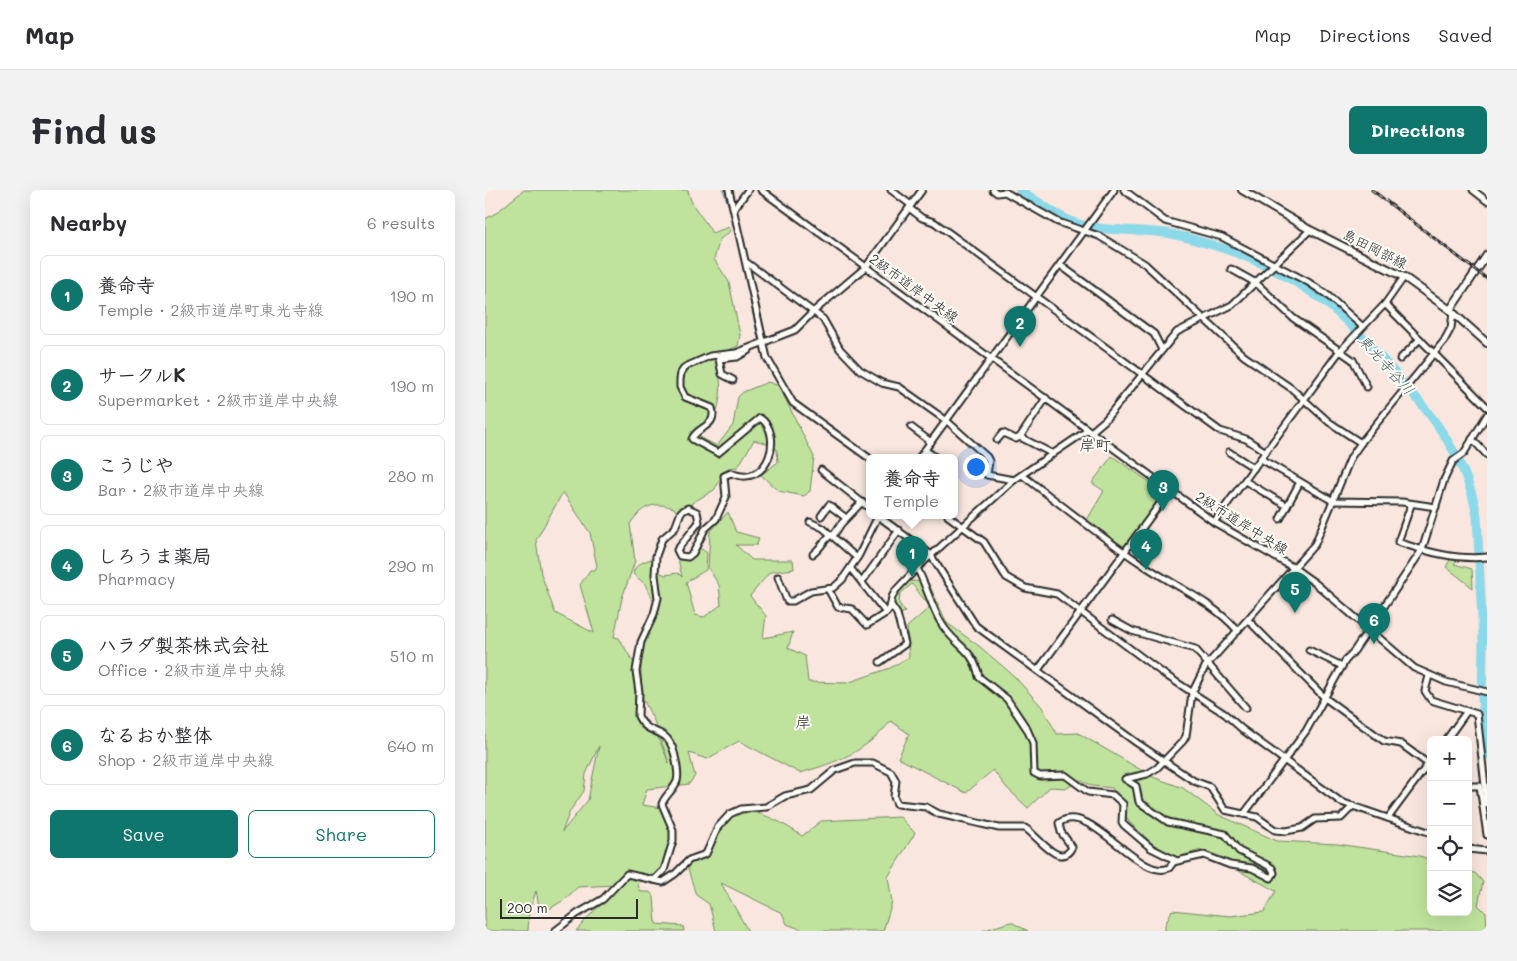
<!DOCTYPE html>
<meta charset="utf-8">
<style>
body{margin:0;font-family:Mali,"Klee One",sans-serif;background:#f2f2f3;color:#2b2b33}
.controls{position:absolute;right:15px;bottom:15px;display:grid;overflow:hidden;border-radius:8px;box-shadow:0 5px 20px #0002}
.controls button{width:45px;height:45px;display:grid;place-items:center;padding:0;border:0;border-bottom:1px solid #e1e1e2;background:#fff;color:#2b2b33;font:25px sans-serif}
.scale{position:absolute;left:15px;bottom:12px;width:138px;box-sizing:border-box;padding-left:5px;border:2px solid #2b2b2b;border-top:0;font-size:14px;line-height:18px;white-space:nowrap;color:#2b2b2b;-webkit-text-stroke:4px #fdfcf7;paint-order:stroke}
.you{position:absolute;left:490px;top:276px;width:18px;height:18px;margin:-12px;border:4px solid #fff;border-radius:50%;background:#1a73e8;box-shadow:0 0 0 8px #1a73e833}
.badge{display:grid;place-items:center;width:32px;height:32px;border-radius:50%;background:#0f766e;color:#fff;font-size:16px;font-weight:700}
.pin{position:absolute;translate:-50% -41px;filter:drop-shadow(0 1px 2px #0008)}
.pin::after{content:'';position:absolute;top:26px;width:18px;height:15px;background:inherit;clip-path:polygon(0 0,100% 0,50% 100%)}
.popup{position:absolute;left:381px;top:264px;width:92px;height:65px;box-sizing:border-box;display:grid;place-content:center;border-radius:8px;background:#fff;filter:drop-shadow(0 1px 4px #0005);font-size:16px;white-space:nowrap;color:#7c7c81}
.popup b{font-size:19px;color:#2b2b33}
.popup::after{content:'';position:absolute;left:50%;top:100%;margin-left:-10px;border:10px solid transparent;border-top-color:#fff}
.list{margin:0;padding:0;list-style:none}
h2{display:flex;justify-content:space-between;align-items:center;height:65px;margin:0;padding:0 20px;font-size:21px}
h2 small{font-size:16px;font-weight:400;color:#7c7c81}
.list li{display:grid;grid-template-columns:32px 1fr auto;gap:15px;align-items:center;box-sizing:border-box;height:80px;margin:0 10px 10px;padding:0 10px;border:1px solid #e1e1e2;border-radius:8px}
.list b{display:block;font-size:19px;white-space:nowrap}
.list p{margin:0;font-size:16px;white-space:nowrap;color:#7c7c81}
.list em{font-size:16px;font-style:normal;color:#7c7c81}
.actions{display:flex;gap:10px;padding:15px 20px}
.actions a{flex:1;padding:11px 0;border:1px solid #0f766e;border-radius:8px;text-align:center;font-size:18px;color:#0f766e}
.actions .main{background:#0f766e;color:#fff}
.icon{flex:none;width:28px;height:28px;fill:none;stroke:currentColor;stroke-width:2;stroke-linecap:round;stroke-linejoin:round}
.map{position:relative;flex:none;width:1002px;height:741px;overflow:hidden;border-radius:8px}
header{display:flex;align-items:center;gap:30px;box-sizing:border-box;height:70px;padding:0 25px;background:#fff;border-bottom:1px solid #e1e1e2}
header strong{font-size:24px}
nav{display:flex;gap:28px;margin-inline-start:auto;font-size:18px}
.intro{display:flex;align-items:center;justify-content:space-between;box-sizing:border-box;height:120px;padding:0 30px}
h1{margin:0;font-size:35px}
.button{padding:12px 22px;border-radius:8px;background:#0f766e;color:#fff;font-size:18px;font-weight:700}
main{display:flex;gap:30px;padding:0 30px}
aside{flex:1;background:#fff;border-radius:8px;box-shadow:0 5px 20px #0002}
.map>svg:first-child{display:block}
.green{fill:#bfe39d;stroke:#758764;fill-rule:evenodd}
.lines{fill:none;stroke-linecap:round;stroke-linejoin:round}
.stream{stroke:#65939d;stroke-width:1}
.river{stroke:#8bd9e9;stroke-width:9}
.minor-casing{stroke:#2b2b2b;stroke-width:9}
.major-casing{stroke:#2b2b2b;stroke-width:10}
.minor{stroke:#fdfcf7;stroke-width:5}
.major{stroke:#fdfcf7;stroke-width:6}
.rail-casing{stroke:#2b2b2b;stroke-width:3}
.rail{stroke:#fdfcf7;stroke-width:1;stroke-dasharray:4;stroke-linecap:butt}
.labels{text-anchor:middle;stroke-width:4;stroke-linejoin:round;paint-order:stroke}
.street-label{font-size:14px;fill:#2b2b2b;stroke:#fdfcf7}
.water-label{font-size:15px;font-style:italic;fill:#485f64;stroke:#fdfcf7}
.quarter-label{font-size:16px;fill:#2b2b2b;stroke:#fdfcf7}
</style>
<header>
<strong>Map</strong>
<nav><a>Map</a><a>Directions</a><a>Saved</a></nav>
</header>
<div class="intro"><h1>Find us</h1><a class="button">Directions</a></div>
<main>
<aside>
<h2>Nearby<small>6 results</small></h2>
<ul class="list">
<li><span class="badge">1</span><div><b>養命寺</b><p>Temple · 2級市道岸町東光寺線</p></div><em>190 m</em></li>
<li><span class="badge">2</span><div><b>サークルK</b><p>Supermarket · 2級市道岸中央線</p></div><em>190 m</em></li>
<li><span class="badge">3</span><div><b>こうじや</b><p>Bar · 2級市道岸中央線</p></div><em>280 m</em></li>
<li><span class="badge">4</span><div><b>しろうま薬局</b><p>Pharmacy</p></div><em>290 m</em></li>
<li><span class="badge">5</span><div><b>ハラダ製茶株式会社</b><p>Office · 2級市道岸中央線</p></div><em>510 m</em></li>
<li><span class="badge">6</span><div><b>なるおか整体</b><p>Shop · 2級市道岸中央線</p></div><em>640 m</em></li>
</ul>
<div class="actions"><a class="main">Save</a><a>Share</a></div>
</aside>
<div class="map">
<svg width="1002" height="741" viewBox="0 0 1002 741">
<rect width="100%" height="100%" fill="#f9e7df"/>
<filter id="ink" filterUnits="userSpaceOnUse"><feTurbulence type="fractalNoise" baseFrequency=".02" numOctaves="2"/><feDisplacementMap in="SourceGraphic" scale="10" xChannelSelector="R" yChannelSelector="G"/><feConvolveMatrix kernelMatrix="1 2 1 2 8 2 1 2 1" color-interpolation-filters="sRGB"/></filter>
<g filter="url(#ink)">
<g class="green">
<path d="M39,0H203C206,18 218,26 227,43L244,37L246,41L235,49L229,69L244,92L255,145L253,156L231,166C237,192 239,213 224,237L215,238L213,246L232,256L248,235L253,207L258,202L283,192L294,196L329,267L325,301L319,306L293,301L276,285L293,272L292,259L281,253L269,250L253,277L243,278L229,300L207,313L195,328L189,318C168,311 157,316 145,334L150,371L137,408L129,447L134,448L150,475V524L154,534L172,545L184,573L170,533L156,505V476L160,447L174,422L160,394L148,384C149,373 162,371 171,367L173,381L180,385L193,383L197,387L193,369H202L215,358L222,363L221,380L201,392L210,425L219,427L236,415L234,395L223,378L225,342L243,322L251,342L274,348L272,355H251L267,370H308L309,379L285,382L265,406L281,426L278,448L308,442L303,458L320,466L323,492L362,493L405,478L424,467L422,437L445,417L427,394L415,404L414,413L420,422L413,425L408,413L411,402L423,391L443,392L462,433L494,456L529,486L557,517L572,544L593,543L668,587L698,598L734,625L792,651L852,654L935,666L946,670V722H983V682L990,683L998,692L993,715L1001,723L1002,741H680V735L687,720L745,726L779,722L791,701L715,660L691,668L668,654L644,632L627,598L607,596L595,590L582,598L565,597L543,618L522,598L508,580L481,603L413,568L424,544L406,531C380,562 353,572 315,583L254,551L222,569L204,563L210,586L204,594L162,599L157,615L177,618L187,628C187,645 188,684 164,687C158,688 150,685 144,685L128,695L93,697L79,710L61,721L54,716L51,701L44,722L43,741H0V29L11,23ZM78,302L105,343L112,376L110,380H105L95,395L109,443L70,423L56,384L51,350ZM114,556L103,610L77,642L85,621L99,601L101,584Z"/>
<polygon points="627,266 679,302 639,357 602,330 619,301 607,293"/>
<polygon points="966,368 972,370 969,374 987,379 988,398 961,377"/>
<path d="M259,620C282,624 298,633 317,646L336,631L415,627L430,643L403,687L407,712L398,741H320L302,734L297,723L236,693L263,741H231L224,714L211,705L200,670L221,666C226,637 233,632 259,620Z"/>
<polygon points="147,685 157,687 153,695 156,702 165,702 169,707 171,734 198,736 199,741 91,741 107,723"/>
<polygon points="526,732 543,741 497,741 522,733"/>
</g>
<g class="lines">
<g class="stream">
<polyline points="238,0 247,26 274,153"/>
<polyline points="611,29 633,0"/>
</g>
<path class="river" d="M535,0C553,11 573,28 594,34C622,42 651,39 680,43C695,45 710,50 724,54C763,65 804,85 836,109C857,124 875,145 893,164C936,211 981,261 992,326L998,451L997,508L1002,565"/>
<defs>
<g id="minor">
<polyline points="244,0 282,168 308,213 384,268"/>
<polyline points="276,0 729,332 809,378 830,393 929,478 961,492 1002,502"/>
<polyline points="406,0 426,15"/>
<polyline points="508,0 512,3 520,2 573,32 614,46 660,74 759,166 806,198 844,232 876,253"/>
<polyline points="639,0 680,31 737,47 823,92 841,104 877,136"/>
<polyline points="988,0 1002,11"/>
<polyline points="424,18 437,28 449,32 735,241 761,249 781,262"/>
<polyline points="249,19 263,0"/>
<polyline points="261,72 338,129 355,159 375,180 397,193 414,197 462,231 502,267 504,271 502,285 529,290"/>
<polyline points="575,75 669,144 677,160"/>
<polyline points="746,79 771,93 808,128 868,170 882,197"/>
<polyline points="900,114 1002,217"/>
<polyline points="915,169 935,149"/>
<polyline points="248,190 237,184 234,169 252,167 264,160"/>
<polyline points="561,208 535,247 568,264"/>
<polyline points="426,237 446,252"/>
<polyline points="606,242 620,230 692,142 747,115 825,40"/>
<polyline points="987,249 1002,265"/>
<polyline points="512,250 518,243 531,249 535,247"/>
<polyline points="440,260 452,268"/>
<polyline points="744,262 769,278"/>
<polyline points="434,268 629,0"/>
<polyline points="776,269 848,311 917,312 951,317"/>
<polyline points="336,280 384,318"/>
<path d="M537,285C577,315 615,347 657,374C688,395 728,412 753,441"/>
<polyline points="760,291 802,316"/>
<path d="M926,315L913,352C942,362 971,370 1002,367"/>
<polyline points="336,326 344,315 361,328"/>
<polyline points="393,326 445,364 491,436 652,553 709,591 725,597 740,620 772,627 790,640 801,641 817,638 830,629 856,628 868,616"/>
<polyline points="463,326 499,352 521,387 540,398 572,404 679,484 740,524 758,540 856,612 946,643"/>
<polyline points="795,329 815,292"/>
<polyline points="325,332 338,338 372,368"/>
<polyline points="729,332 854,162 900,114 919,87"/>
<polyline points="348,346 356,334 377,312"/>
<path d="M328,364C336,358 338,351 346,345"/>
<polyline points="366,379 401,423"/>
<polyline points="293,387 302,411 308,411 326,401 348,398 357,390 374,365 393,326"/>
<polyline points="377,392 414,340"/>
<polyline points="343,399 353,417 367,419 382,435 401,423 405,418 407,407 411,400 432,378"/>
<polyline points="627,430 647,441 710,459 761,518"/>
<polyline points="764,431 840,508 899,551 916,554 946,576"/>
<polyline points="824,460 857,476"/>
<polyline points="395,472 420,454 412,424 406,415"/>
<polyline points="553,480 685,300"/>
<polyline points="944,486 940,501 946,510 992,524 1002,614"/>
<polyline points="961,550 982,521"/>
<polyline points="983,596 995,596 1002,645"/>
<polyline points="759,624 821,541 860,471 869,461 937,360 959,290 968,271 979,263 1002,225"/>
<polyline points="903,628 946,570"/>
<polyline points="983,659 1002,661"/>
<polyline points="688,672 719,665 745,675 767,678 786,688 789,683 787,678 780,674 754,661 740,644 683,632 654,612 651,596 640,589 662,584 672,578 698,551 701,546 707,503 720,477 830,354 866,267 878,250 959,151 966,138 968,123"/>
<path d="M169,690L179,680L188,651V640L177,614C180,605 189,600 192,591C194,584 192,578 191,571C184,531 165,551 153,526L154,502L151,481L156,452L169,424L173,408L170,385L171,366L177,349L190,338L196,322L203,318L212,322L214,332L192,360L195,366L203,367L208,363L220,339L231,329L241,307L239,286L246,283C284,300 299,243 275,228L233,263L207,249C212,236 233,237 227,218L200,207L195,197V190L196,183L200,177L225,166L251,163L310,140L329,121L381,77L437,0"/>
<path d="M70,741L92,724L118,709L142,684L178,692L190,684L204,670L221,664L233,637L245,624L256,619L281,617L300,606L326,600L350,580L370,573H388L406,582L411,591L409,607L412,614L441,617L454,624L514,638H540C551,644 575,681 587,657L576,642L574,633C604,609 654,692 684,678L690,670L666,658L639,635L637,632L638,614L628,605L603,602L580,585L555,586L549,583L548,553L542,539L522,509L494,487C488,456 468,456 455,431C446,415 441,395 432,378L529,290L603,240"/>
</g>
<g id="major">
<polyline points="757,0 825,40 919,87 965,120 1002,153"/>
<polyline points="965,120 1002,65"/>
</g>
</defs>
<use href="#minor" class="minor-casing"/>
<use href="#major" class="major-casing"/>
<use href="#minor" class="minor"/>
<use href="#major" class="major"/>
<defs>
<polyline id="rail" points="887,0 1002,89"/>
</defs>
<use href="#rail" class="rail-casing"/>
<use href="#rail" class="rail"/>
</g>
</g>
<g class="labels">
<g class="street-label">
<text transform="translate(890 59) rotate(27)" y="5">島田岡部線</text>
<text transform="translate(429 98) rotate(36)" y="5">2級市道岸中央線</text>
<text transform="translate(757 333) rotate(32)" y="5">2級市道岸中央線</text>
</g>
<g class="water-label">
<text transform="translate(901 175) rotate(48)" y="5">東光寺谷川</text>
</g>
<g class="quarter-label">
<text x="610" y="261">岸町</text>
<text x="318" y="538">岸</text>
</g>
</g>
</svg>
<div class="controls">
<button>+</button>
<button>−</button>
<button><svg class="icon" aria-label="locate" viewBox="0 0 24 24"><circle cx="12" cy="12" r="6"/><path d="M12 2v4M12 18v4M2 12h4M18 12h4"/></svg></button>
<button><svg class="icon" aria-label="layers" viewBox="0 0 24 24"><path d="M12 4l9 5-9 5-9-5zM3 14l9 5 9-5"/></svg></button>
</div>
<div class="scale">200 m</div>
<div class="you"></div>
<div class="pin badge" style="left:427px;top:387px">1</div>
<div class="popup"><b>養命寺</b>Temple</div>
<div class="pin badge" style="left:535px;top:157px">2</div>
<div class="pin badge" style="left:678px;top:321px">3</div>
<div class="pin badge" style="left:661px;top:380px">4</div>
<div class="pin badge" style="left:810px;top:423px">5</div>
<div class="pin badge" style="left:889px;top:454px">6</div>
</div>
</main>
